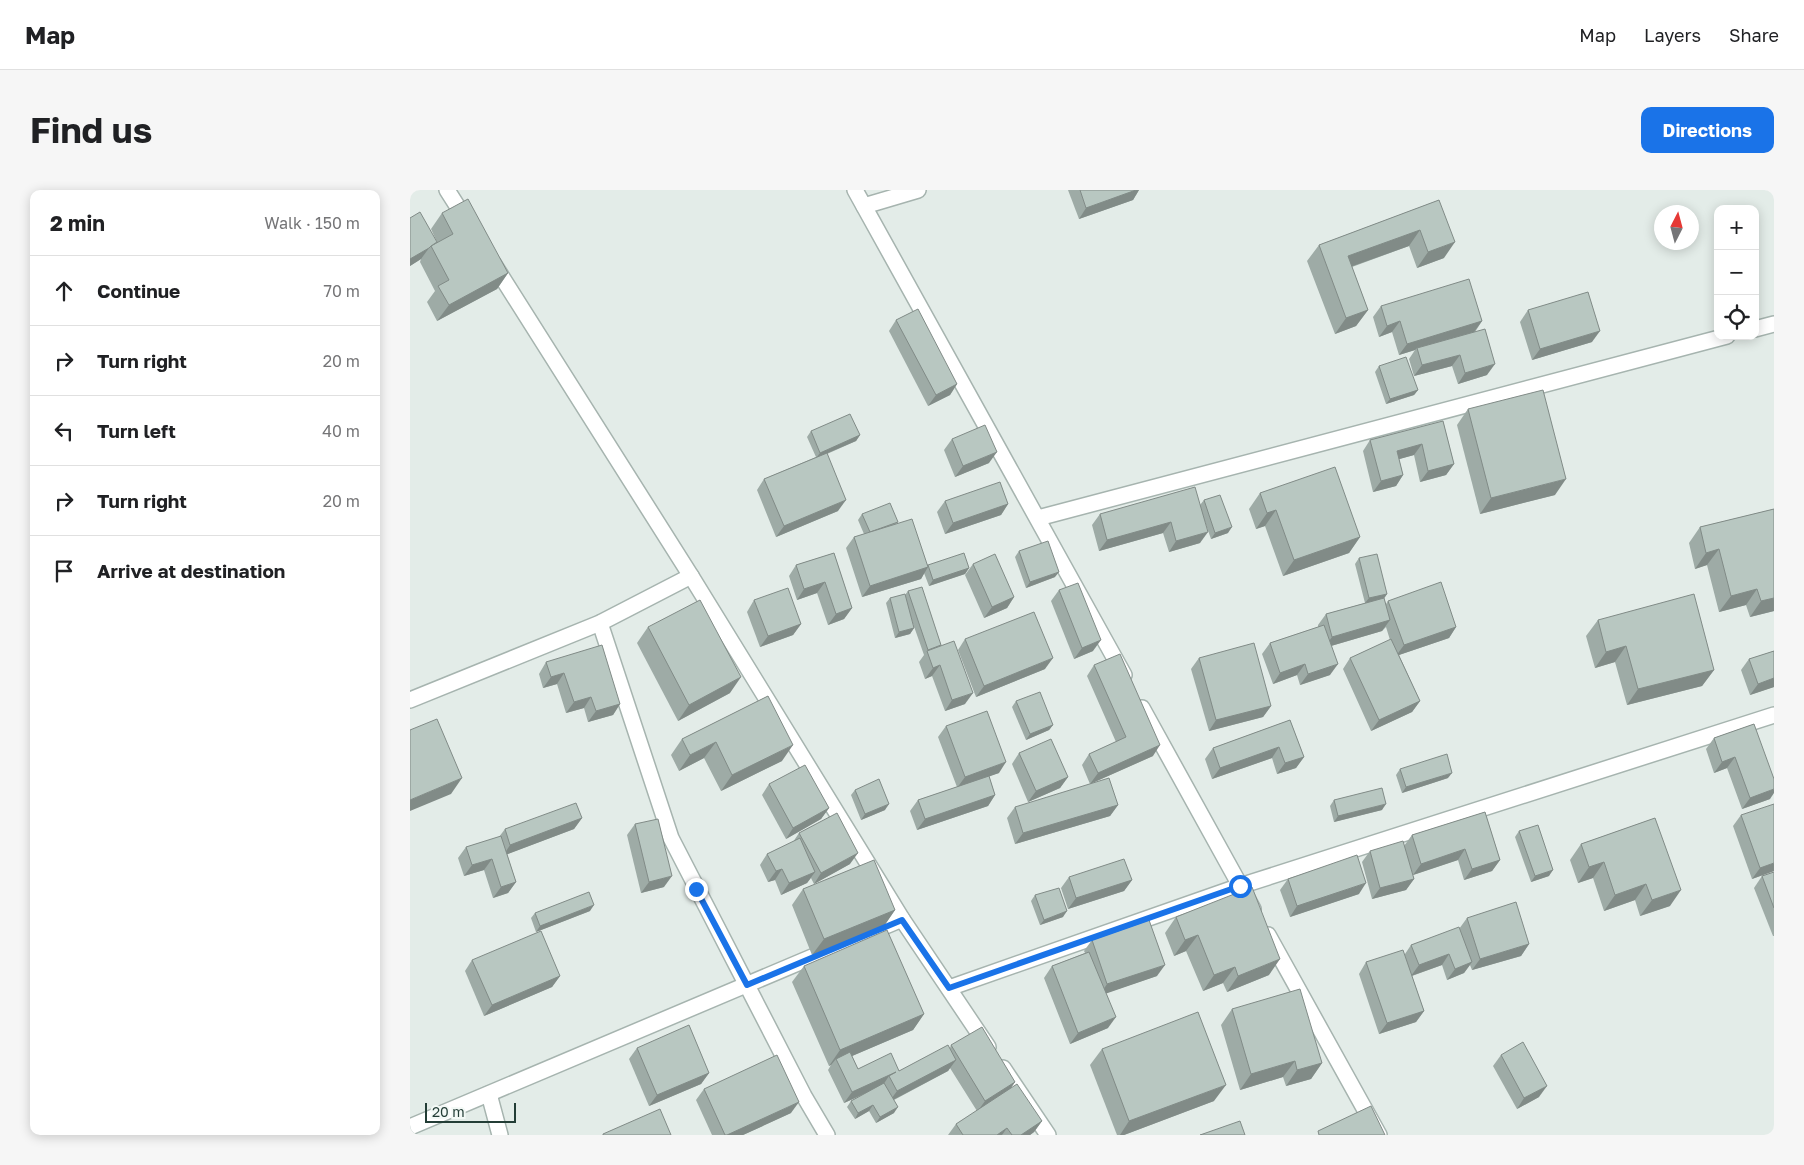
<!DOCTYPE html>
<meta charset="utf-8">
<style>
body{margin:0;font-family:"Golos Text",sans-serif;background:#f6f6f6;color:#202124}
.controls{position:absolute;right:15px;top:15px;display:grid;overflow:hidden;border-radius:10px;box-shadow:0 2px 12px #0003}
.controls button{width:45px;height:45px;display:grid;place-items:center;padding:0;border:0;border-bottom:1px solid #e0e0e0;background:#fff;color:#202124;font:25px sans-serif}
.compass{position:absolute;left:1244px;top:15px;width:45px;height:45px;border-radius:50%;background:#fff;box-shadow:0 2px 12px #0003;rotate:6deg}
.scale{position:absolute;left:15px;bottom:12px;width:91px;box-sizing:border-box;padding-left:5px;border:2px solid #233d36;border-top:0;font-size:14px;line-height:18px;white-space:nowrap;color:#233d36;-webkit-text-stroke:4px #f3f9f6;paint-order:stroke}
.stop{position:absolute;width:15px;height:15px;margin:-11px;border:4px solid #1a73e8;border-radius:50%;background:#fff}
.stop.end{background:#1a73e8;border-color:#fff;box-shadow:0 1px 5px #0008}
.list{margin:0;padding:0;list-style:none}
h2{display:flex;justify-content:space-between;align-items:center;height:65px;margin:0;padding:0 20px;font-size:21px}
h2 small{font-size:16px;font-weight:400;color:#757577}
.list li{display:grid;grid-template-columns:32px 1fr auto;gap:15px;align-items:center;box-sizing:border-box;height:70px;padding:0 20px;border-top:1px solid #e0e0e0}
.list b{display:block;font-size:19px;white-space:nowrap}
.list em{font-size:16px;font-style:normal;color:#757577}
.icon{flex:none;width:28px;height:28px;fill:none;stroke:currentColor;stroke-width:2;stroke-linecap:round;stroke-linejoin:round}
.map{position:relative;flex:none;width:1364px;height:945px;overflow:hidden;border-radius:10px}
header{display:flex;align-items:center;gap:30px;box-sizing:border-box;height:70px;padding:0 25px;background:#fff;border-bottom:1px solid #e0e0e0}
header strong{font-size:24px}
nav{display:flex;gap:28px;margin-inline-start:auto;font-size:18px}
.intro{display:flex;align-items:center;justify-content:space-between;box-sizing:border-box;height:120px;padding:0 30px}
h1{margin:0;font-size:35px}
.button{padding:12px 22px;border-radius:10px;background:#1a73e8;color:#fff;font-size:18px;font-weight:700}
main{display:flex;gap:30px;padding:0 30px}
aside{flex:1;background:#fff;border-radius:10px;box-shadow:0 2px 12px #0003}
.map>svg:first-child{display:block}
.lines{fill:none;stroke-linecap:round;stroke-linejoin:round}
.minor-casing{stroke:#a6b4af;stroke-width:18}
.minor{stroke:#fff;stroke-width:15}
.wall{fill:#9eaba6}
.shaded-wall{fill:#818b87}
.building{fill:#b8c7c1;stroke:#818b87}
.route{stroke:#1a73e8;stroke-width:6}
</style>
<header>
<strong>Map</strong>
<nav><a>Map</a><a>Layers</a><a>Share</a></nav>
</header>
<div class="intro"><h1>Find us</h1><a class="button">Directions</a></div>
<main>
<aside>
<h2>2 min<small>Walk · 150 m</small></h2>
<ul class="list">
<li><svg class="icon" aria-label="ahead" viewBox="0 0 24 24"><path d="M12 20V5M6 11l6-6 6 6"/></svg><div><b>Continue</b></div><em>70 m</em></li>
<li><svg class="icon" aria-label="right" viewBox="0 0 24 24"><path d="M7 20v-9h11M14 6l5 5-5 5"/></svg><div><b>Turn right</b></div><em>20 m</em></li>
<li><svg class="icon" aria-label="left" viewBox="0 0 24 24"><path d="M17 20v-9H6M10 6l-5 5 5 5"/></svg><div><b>Turn left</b></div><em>40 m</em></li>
<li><svg class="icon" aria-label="right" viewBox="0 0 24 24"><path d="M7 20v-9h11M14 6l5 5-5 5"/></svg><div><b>Turn right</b></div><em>20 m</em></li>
<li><svg class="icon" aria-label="arrive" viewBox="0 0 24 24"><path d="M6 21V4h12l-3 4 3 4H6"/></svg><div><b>Arrive at destination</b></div></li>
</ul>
</aside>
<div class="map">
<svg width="1364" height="945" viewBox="0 0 1364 945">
<rect width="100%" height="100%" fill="#e3ece8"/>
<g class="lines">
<defs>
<g id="minor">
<polyline points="37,0 58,33"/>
<polyline points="445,0 714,485"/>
<polyline points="454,16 508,0"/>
<polyline points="83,73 281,386 492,729 578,857"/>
<polyline points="1345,139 1364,134"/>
<polyline points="628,328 1317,146"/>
<polyline points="190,433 261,648 394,906 417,945"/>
<polyline points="0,510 190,433 281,386"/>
<polyline points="732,518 843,719"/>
<polyline points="858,745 969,945"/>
<polyline points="539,798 830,696 1364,525"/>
<polyline points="593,878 638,945"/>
<polyline points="79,904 90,945"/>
<polyline points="0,937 492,729"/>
</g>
</defs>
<use href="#minor" class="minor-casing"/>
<use href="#minor" class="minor"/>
</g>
<g class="wall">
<polygon points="658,0 729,0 723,10 669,29"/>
<polygon points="1029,10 1034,68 1007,78 999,56 942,77 958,120 946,136 925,144 897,71 909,55"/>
<polygon points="32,23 98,83 87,99 27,131 17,112 25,101 10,72 11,69 0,76 0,28 27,52 21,39"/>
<polygon points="971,116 1072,131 1065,142 1077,185 1048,194 1042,176 1004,186 999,169 1005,160 989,165 982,142 969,147 963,127"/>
<polygon points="1118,120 1182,152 1122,170 1110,132"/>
<polygon points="486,130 547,194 540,205 518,216 479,141"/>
<polygon points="969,176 1008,200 1004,205 976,214 965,182"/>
<polygon points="1058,219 1145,305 1070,324 1047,235"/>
<polygon points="1033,231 1044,274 1036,285 1010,292 1004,265 989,269 993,285 986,296 963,302 953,261 960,250"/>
<polygon points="401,241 450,245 446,251 417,264 428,321 366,347 347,300 354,289 406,267 397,247"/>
<polygon points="542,249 579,273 545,287 534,260"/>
<polygon points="850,303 950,347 939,363 873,386 855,336 846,339 839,319"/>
<polygon points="794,310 818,343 801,349 794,329 790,353 759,362 753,343 689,361 682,335 690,324 790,315"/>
<polygon points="535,311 598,314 591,325 535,344 527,322"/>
<polygon points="1364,319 1364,421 1340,427 1336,415 1309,422 1297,375 1285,379 1279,353 1290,337"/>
<polygon points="452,324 488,332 486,334 518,375 559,378 555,384 519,396 514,383 511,389 452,407 436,358 444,347 454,344 448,330"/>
<polygon points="609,361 645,387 616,398 605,367"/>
<polygon points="424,363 442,418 434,429 418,435 407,403 387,410 379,386 386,375"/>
<polygon points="949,368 977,404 974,408 976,414 978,411 1046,437 1039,448 989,465 1010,511 1002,522 961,541 933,479 940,468 980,450 976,437 972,441 921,456 920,485 890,495 887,485 863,494 852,464 860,453 908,437 908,435 916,424 955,413 945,374"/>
<polygon points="563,374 604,407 597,418 574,428 555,385"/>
<polygon points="649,400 683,461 664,469 641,411"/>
<polygon points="498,401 531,455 555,514 535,521 522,486 515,489 509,472 514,465 500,425 504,438 500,444 485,448 476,413 480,408 495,405"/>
<polygon points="344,410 391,434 383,445 350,457 337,422"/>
<polygon points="1188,430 1304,480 1292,496 1217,515 1205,472 1185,478 1176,446"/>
<polygon points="238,437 320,503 268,531 227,453"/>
<polygon points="555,449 635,479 566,507 548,460"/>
<polygon points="1364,461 1364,497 1340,505 1331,480 1339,469"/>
<polygon points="789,468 861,516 853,527 799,541 781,479"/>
<polygon points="136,472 210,514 203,525 178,532 174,518 156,523 147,494 133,498 129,484"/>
<polygon points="684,475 743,566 680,594 672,575 679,564 706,552 677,486"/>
<polygon points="358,506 372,571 311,601 294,568 269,581 261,565 272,549"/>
<polygon points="606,511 643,535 639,540 616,550 602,517"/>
<polygon points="880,530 894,567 886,578 867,584 862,568 802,589 795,569 803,558"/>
<polygon points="1344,534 1360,609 1332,619 1317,578 1304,583 1296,559 1304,548"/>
<polygon points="536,536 589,583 579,586 585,605 578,616 507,640 500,621 508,610 547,597 528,547"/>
<polygon points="609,563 658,587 650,598 618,612 602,574"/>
<polygon points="990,579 1038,588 992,603 986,585"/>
<polygon points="359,594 419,618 411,629 376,649 352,605"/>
<polygon points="445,600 475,620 451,630 441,605"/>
<polygon points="924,610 972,620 924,632 920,616"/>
<polygon points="708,615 700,626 605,654 597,628 605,617"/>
<polygon points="1075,622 1090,670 1082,681 1054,690 1048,670 1003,685 998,669 1004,689 996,700 962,709 952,672 960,661 994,656 1002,645"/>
<polygon points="1331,625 1364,681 1342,689 1323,636"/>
<polygon points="172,628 164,639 97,664 106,692 98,703 83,708 74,680 54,686 48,668 56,657 89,647 95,639"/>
<polygon points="1245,628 1260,716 1230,726 1225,710 1194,721 1183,688 1168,693 1160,670 1171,654"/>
<polygon points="225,634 254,697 231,703 217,645"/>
<polygon points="1109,641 1139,686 1121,692 1105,647"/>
<polygon points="389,643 440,674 404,694 401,688 397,693 371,705 365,690 358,692 350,675 357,664 383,652"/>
<polygon points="1364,682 1364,746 1363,746 1344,698 1352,686"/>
<polygon points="659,687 722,690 714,701 658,719 651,698"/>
<polygon points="878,689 949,704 880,727 870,700"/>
<polygon points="393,699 485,720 474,736 402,765 382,715"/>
<polygon points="625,705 653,727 630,735 621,711"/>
<polygon points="180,721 126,742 121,728 125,723"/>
<polygon points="766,727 859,785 817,802 813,793 793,801 776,761 764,766 755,743"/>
<polygon points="1057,728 1119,754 1111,766 1062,780 1060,775 1054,783 1037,790 1032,775 1002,786 1014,821 1006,832 969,844 949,784 956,772 995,764 1001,755 1049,739"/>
<polygon points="682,750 747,786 696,803 698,838 660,854 634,788 642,776 675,763 674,761"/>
<polygon points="62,770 150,786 142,797 74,826 55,781"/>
<polygon points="394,776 514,824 503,840 442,866 448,879 489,881 540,858 541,855 605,892 601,898 632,931 624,942 620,945 538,945 546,934 567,921 540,878 538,881 484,910 484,923 466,933 459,921 445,929 437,917 441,911 455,904 434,913 418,880 421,875 419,876 382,792"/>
<polygon points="822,819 912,873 901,889 876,896 873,887 830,900 811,835"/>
<polygon points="227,858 299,883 291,894 239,916 219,869"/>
<polygon points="692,859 804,911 714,945 707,945 680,875"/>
<polygon points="1091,865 1129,907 1107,919 1083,876"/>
<polygon points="294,899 381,923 333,945 302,945 286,910"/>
</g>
<g class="shaded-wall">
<polygon points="726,0 729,0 723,10 669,29 676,18"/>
<polygon points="1010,40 999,56 926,82 938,66"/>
<polygon points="1045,52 1034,68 1007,78 1018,62"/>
<polygon points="19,58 11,69 0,76 0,69"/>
<polygon points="98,83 87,99 27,131 39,115"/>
<polygon points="958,120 946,136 925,144 936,128"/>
<polygon points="990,131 982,142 969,147 977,136"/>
<polygon points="1072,131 1064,142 1007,158 1005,160 989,165 997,154"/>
<polygon points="1190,141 1182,152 1122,170 1130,159"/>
<polygon points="1050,165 1042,176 1004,186 1012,175"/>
<polygon points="1085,174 1077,185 1048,194 1055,183"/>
<polygon points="547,194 540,205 518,216 526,205"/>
<polygon points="1008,200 1004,205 976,214 980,209"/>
<polygon points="450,245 446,251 406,268 410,263"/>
<polygon points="1012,254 1004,265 979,272 987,261"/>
<polygon points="587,262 579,273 545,287 553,276"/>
<polygon points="1044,274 1036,285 1010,292 1018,281"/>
<polygon points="993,285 986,296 963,302 971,291"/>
<polygon points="1156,289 1145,305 1070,324 1081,308"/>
<polygon points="436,310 428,321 366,347 374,336"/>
<polygon points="598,314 591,325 535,344 543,333"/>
<polygon points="866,320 855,336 846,339 857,323"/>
<polygon points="761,332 753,343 689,361 697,350"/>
<polygon points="822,337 818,343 801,349 805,343"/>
<polygon points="798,342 790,353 759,362 766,351"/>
<polygon points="950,347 939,363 873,386 884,370"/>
<polygon points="1309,359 1297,375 1285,379 1296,363"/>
<polygon points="518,377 511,389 452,407 460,396"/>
<polygon points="559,378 555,384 519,396 523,390"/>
<polygon points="649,382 645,387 616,398 620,392"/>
<polygon points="415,392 407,403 387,410 394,399"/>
<polygon points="1347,399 1336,415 1309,422 1321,406"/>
<polygon points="977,404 973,410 955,413 959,408"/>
<polygon points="604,407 597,418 574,428 582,417"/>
<polygon points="1364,408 1364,421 1340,427 1351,411"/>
<polygon points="442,418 434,429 418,435 426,424"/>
<polygon points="980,430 972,441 914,458 922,447"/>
<polygon points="391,434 383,445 350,457 358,446"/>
<polygon points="1046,437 1039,448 986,466 994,455"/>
<polygon points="504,438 500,444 485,448 489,442"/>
<polygon points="691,450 683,461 664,469 672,458"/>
<polygon points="1216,456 1205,472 1185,478 1196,462"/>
<polygon points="643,468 635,479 566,507 574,496"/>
<polygon points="895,474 887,485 863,494 870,483"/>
<polygon points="928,474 920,485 890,495 898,484"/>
<polygon points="530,475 522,486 515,489 523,478"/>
<polygon points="1304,480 1292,496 1217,515 1228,499"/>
<polygon points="154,483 147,494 133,498 141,487"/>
<polygon points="331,487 320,503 268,531 279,515"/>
<polygon points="1364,488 1364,497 1340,505 1348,494"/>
<polygon points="563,503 555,514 535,521 542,510"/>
<polygon points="181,507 174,518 156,523 164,512"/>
<polygon points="1010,511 1002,522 961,541 969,530"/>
<polygon points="210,514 203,525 178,532 186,521"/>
<polygon points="861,516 853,527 799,541 806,530"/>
<polygon points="643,535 639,540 616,550 620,544"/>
<polygon points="306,552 294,568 269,581 280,565"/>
<polygon points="383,555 372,571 311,601 322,585"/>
<polygon points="750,555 743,566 680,594 688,583"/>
<polygon points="869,557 862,568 802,589 810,578"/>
<polygon points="894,567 886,578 867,584 875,573"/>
<polygon points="1325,567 1317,578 1304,583 1312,572"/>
<polygon points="596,572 589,583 547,598 555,587"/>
<polygon points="1042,583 1038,588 992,603 996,597"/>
<polygon points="658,587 650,598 618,612 626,601"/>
<polygon points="52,588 41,604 0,621 0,610"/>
<polygon points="1364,599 1364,603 1360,609 1332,619 1340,608"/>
<polygon points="585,605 578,616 507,640 515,629"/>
<polygon points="479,614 475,620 451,630 455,624"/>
<polygon points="976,614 972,620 924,632 928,626"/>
<polygon points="708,615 700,626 605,654 613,643"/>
<polygon points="419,618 411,629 376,649 383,638"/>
<polygon points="172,628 164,639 93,666 100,655"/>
<polygon points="1055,659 1048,670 1003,685 1011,674"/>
<polygon points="448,663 440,674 404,694 411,683"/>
<polygon points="82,669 74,680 54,686 62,675"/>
<polygon points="1090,670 1082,681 1054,690 1062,679"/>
<polygon points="1194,672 1183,688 1168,693 1179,677"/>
<polygon points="1364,673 1364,681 1342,689 1350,678"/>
<polygon points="372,679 365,690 358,692 366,681"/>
<polygon points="1143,680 1139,686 1121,692 1125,686"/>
<polygon points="405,682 397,693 371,705 379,693"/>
<polygon points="262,686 254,697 231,703 239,692"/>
<polygon points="1004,689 996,700 962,709 970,698"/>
<polygon points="722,690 714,701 658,719 666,708"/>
<polygon points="106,692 98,703 83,708 91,697"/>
<polygon points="956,693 949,704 880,727 887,716"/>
<polygon points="1236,694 1225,710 1194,721 1205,705"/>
<polygon points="1271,700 1260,716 1230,726 1242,710"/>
<polygon points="184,715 180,721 126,742 130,736"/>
<polygon points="485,720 474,736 402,765 414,749"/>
<polygon points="657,721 653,727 630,735 634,730"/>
<polygon points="788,745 776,761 764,766 775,750"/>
<polygon points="1119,754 1111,766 1062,780 1070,769"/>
<polygon points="1039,764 1032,775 1001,786 1009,775"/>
<polygon points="870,769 859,785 817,802 828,786"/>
<polygon points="1062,772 1054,783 1037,790 1045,779"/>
<polygon points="755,775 747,786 689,806 697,794"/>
<polygon points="825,777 813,793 793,801 804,785"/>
<polygon points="150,786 142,797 74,826 82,815"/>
<polygon points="1014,821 1006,832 969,844 977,833"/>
<polygon points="514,824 503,840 428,872 426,869 421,875 419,876 430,860"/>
<polygon points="706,827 698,838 660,854 668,843"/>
<polygon points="546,870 538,881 479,912 487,901"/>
<polygon points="885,871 873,887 830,900 841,884"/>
<polygon points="912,873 901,889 876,896 887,880"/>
<polygon points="486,882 479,886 473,895 434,913 442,902"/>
<polygon points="299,883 291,894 239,916 247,905"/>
<polygon points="605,892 597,903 567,922 575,911"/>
<polygon points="816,895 804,911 714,945 710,945 719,931"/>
<polygon points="1137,896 1129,907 1107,919 1114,908"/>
<polygon points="389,912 381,923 333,945 317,945"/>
<polygon points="463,915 459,921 445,929 448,923"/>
<polygon points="488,917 484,923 466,933 470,927"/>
<polygon points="632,931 624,942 620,945 611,945"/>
<polygon points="597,938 592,945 587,945"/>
</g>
<g class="building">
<polygon points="670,0 726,0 676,18"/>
<polygon points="58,9 98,83 39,115 28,96 39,90 21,56 43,44 32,23"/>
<polygon points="1029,10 1045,52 1018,62 1010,40 938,66 958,120 936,128 909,55"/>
<polygon points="10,22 27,52 21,56 19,58 0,69 0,28"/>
<polygon points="1059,89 1072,131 997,154 990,131 977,136 971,116"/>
<polygon points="1178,102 1190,141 1130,159 1118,120"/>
<polygon points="508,119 547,194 526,205 486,130"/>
<polygon points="1075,139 1085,174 1055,183 1050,165 1012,175 1007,158"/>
<polygon points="996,167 1008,200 980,209 969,176"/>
<polygon points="1133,200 1156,289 1081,308 1058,219"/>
<polygon points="440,224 450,245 410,263 401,241"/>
<polygon points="1033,231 1044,274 1018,281 1012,254 987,261 993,285 971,291 960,250"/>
<polygon points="575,235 587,262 553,276 542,249"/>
<polygon points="417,263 436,310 374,336 354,289"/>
<polygon points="925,277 950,347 884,370 866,320 857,323 850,303"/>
<polygon points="590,292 598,314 543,333 535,311"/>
<polygon points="785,297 798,342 766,351 761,332 697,350 690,324"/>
<polygon points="810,305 822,337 805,343 794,310"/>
<polygon points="480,313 488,332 460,342 452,324"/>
<polygon points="1364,319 1364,408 1351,411 1347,399 1321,406 1309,359 1296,363 1290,337"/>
<polygon points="502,329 518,377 460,396 444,347"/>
<polygon points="638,351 649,382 620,392 609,361"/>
<polygon points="424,363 442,418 426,424 415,392 394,399 386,375"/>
<polygon points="554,363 559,378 523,390 518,375"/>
<polygon points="585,364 604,407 582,417 563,374"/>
<polygon points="967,364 977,404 959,408 949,368"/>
<polygon points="1031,392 1046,437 994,455 978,411"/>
<polygon points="668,393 691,450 672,458 649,400"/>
<polygon points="512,397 531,455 518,460 498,401"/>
<polygon points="378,398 391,434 358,446 344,410"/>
<polygon points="495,404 504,438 489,442 480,408"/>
<polygon points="1284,404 1304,480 1228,499 1216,456 1196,462 1188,430"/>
<polygon points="974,408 980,430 922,447 916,424"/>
<polygon points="290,410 331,487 279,515 238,437"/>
<polygon points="624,422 643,468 574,496 555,449"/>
<polygon points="914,435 928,474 898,484 895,474 870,483 860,453"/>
<polygon points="981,449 1010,511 969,530 940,468"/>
<polygon points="544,451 563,503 542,510 530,475 523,478 517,461"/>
<polygon points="844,453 861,516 806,530 789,468"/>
<polygon points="192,455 210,514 186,521 181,507 164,512 154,483 141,487 136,472"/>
<polygon points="1364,461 1364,488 1348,494 1339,469"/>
<polygon points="710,464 750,555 688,583 679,564 716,547 684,475"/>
<polygon points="630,502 643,535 620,544 606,511"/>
<polygon points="358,506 383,555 322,585 306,552 280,565 272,549"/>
<polygon points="577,521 596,572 555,587 536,536"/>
<polygon points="27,529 52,588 0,610 0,540"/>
<polygon points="880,530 894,567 875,573 869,557 810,578 803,558"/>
<polygon points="1344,534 1364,589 1364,599 1340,608 1325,567 1312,572 1304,548"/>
<polygon points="641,549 658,587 626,601 609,563"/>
<polygon points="1037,564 1042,583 996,597 990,579"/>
<polygon points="395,575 419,618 383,638 359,594"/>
<polygon points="579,586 585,605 515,629 508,610"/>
<polygon points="699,588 708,615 613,643 605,617"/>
<polygon points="469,589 479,614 455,624 445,600"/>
<polygon points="972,598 976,614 928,626 924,610"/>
<polygon points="166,613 172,628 100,655 95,639"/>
<polygon points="1364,614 1364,673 1350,678 1331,625"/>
<polygon points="1075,622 1090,670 1062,679 1055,659 1011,674 1002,645"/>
<polygon points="427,623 448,663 411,683 389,643"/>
<polygon points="1245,628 1271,700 1242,710 1236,694 1205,705 1194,672 1179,677 1171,654"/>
<polygon points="248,629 262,686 239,692 225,634"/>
<polygon points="1128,635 1143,680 1125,686 1109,641"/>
<polygon points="91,646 106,692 91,697 82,669 62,675 56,657"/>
<polygon points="390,648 405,682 379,693 372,679 366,681 357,664"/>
<polygon points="993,651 1004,689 970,698 960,661"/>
<polygon points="947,665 956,693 887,716 878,689"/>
<polygon points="714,669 722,690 666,708 659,687"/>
<polygon points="464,670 485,720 414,749 393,699"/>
<polygon points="1364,682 1364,718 1352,686"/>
<polygon points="842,697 870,769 828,786 825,777 804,785 788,745 775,750 766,727"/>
<polygon points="649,698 657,721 634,730 625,705"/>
<polygon points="179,702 184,715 130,736 125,723"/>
<polygon points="1106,712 1119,754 1070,769 1057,728"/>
<polygon points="739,730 755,775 697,794 682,750"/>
<polygon points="1049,737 1062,772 1045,779 1039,764 1009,775 1001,755"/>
<polygon points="477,740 514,824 430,860 394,776"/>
<polygon points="131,741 150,786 82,815 62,770"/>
<polygon points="993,760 1014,821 977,833 956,772"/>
<polygon points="679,762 706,827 668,843 642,776"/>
<polygon points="890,799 912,873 887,880 885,871 841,884 822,819"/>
<polygon points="788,822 816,895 719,931 692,859"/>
<polygon points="279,835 299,883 247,905 227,858"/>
<polygon points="572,837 605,892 575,911 541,855"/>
<polygon points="1113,852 1137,896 1114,908 1091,865"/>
<polygon points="538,855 546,870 487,901 479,886 486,882 442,902 426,869 440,862 448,879 481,863 489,881"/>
<polygon points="367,865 389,912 317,945 315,945 294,899"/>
<polygon points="474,893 488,917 470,927 463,915 448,923 441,911"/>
<polygon points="607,894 632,931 611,945 602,945 597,938 587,945 553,945 546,934"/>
<polygon points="961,916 975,945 909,945 908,941"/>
<polygon points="250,919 261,945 193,945 193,944"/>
<polygon points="830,931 835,945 790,945"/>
</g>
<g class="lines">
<polyline class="route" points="286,699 337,795 492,730 539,798 830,696"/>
</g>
</svg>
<div class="controls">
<button>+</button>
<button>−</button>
<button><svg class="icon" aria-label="locate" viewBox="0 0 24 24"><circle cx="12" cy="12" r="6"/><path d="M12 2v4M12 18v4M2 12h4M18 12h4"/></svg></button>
</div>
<svg class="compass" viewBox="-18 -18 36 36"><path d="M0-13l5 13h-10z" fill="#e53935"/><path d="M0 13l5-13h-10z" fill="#757577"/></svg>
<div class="scale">20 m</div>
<div class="stop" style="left:830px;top:696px"></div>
<div class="stop end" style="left:286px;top:699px"></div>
</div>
</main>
